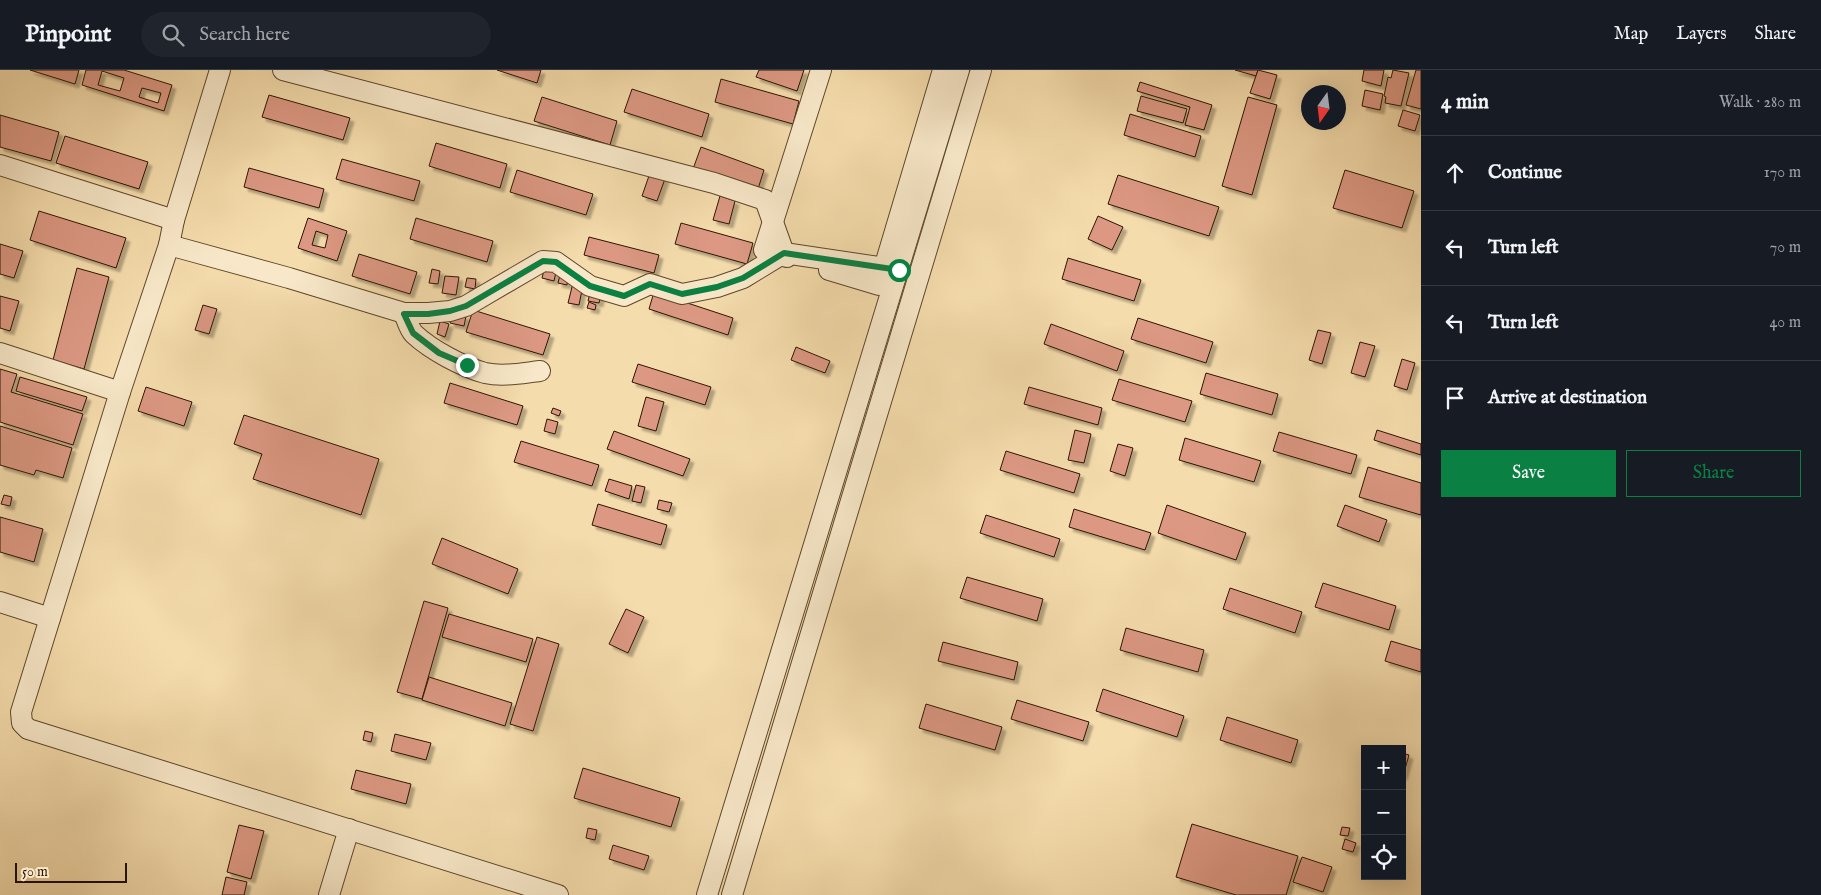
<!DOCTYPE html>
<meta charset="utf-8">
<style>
body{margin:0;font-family:"IM FELL English",serif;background:#20242c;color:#f1f3f6}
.controls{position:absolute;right:15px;bottom:15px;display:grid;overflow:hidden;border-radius:0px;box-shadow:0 5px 20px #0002}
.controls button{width:45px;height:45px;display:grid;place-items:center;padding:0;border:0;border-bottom:1px solid #363941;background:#171b24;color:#f1f3f6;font:25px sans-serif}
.compass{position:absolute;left:1301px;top:15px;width:45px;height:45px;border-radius:50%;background:#171b24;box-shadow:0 5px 20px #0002;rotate:194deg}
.scale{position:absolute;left:15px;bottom:12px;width:112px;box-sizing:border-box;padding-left:5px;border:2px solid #2c1500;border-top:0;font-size:14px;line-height:18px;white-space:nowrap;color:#2c1500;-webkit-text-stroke:4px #f8e8c9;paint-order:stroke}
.stop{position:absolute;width:15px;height:15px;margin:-11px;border:4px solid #0b8043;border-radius:50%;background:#fff}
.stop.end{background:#0b8043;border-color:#fff;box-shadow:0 1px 5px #0008}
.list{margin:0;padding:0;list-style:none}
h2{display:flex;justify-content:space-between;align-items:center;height:65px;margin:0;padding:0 20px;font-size:21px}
h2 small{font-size:16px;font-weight:400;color:#9ea1a6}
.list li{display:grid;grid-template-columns:32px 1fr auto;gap:15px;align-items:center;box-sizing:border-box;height:75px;padding:0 20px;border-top:1px solid #363941}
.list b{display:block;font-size:19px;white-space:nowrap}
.list em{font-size:16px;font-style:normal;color:#9ea1a6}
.actions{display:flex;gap:10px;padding:15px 20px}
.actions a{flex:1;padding:11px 0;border:1px solid #0b8043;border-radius:0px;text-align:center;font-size:18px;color:#0b8043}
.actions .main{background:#0b8043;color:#fff}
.icon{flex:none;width:28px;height:28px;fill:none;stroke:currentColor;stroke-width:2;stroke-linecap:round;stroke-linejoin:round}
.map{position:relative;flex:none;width:1421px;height:825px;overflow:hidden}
header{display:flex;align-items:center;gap:30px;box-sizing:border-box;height:70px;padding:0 25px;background:#171b24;border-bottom:1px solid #363941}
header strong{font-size:24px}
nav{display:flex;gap:28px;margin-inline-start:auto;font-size:18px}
.search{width:350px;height:45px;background:#20242c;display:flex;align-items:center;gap:12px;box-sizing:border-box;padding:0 18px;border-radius:28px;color:#9ea1a6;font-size:19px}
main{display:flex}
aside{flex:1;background:#171b24}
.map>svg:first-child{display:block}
.building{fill:#dc9883;stroke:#2c1500;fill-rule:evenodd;filter:url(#shadow)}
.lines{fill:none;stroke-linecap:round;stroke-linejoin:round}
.minor-casing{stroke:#5e472b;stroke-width:22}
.minor{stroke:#f8e8c9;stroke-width:20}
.route{stroke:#0b8043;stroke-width:6}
</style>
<header>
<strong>Pinpoint</strong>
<div class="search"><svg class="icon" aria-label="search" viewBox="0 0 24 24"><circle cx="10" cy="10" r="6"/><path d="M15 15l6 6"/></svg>Search here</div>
<nav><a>Map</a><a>Layers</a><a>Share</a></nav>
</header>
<main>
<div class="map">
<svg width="1421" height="825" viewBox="0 0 1421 825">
<defs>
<filter id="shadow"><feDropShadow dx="4" dy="4" stdDeviation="1" flood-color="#0004"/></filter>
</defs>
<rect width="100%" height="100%" fill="#f5dcac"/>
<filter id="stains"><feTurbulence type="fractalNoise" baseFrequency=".004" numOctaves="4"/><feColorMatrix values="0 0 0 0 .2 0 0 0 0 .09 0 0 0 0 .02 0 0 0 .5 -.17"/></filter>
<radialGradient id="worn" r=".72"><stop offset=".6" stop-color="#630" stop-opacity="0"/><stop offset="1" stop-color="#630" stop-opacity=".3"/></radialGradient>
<g class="building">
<polygon points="30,0 79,0 75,14"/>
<path d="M86,0H124L172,15L164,41L82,15ZM102,1L124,8L120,21L98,15ZM142,18L161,23L158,33L139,27Z"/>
<polygon points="497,0 541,0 537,13"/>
<polygon points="759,0 804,0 797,21 756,7"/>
<polygon points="1235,0 1258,0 1256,6"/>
<polygon points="1258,0 1277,5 1270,29 1250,23"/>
<polygon points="1364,0 1384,0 1381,16 1362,11"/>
<polygon points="1393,0 1409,3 1401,36 1385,33 1386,27 1384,26 1388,7 1391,8"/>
<polygon points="1416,0 1421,0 1421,39 1406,35"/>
<polygon points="721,9 799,31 793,54 715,32"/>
<polygon points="1140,12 1212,35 1204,60 1185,55 1190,37 1137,21"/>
<polygon points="632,19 709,44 702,67 624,42"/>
<polygon points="1365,20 1383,24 1380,40 1362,36"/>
<polygon points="269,25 350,48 343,70 262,47"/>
<polygon points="1141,26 1187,39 1183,53 1137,41"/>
<polygon points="542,27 617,51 610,75 534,51"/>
<polygon points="1248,27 1277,35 1252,125 1222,116"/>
<polygon points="1403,40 1420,45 1415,61 1398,56"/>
<polygon points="1130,44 1201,66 1195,87 1124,65"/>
<polygon points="0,45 59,62 51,91 0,77"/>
<polygon points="65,66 148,92 139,119 56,93"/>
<polygon points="436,73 507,94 500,118 429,96"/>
<polygon points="701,77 764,100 757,122 693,99"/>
<polygon points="342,89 420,111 414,131 336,109"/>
<polygon points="249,98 324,119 319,138 244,117"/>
<polygon points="517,100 593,124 586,145 510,122"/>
<polygon points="651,100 666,106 657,131 642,126"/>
<polygon points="1345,100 1414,121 1402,158 1333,138"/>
<polygon points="1118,105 1219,137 1209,166 1108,134"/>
<polygon points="720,126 735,131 729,154 713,150"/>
<polygon points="39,141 126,168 116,198 30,170"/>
<polygon points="1098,146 1123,157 1112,180 1088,169"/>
<path d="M308,148L347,161L337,191L298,178ZM316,161L328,165L325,178L312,175Z"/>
<polygon points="416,148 493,171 487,192 410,169"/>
<polygon points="681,153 753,173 747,194 675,174"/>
<polygon points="589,167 659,185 654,203 584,185"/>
<polygon points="0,174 23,181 14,208 0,204"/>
<polygon points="359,184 417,202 410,224 352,206"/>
<polygon points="1068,188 1141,210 1134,231 1062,209"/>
<polygon points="77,198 109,207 84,299 53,290"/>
<polygon points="432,199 440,201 438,214 429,213"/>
<polygon points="544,200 556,202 554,211 542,208"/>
<polygon points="560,205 568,206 567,215 558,213"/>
<polygon points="445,206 459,207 456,225 442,223"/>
<polygon points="467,208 476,209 475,219 465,217"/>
<polygon points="573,213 583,215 579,235 568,233"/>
<polygon points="654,222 733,248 728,265 649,239"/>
<polygon points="590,223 601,225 599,233 588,231"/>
<polygon points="0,226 19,231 10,261 0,258"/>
<polygon points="589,232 596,235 595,240 587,238"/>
<polygon points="203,235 217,239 209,264 195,260"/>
<polygon points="473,240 550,264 543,285 466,262"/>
<polygon points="453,243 466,246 464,256 450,253"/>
<polygon points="1138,248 1213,272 1206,293 1131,269"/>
<polygon points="440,251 449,254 445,267 437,264"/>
<polygon points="1051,254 1124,281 1117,301 1044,274"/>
<polygon points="1318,260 1331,263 1322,294 1309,290"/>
<polygon points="1360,272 1375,276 1365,307 1351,303"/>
<polygon points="796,277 830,291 825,303 791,290"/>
<polygon points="1402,289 1415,293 1407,320 1394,316"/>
<polygon points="638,294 711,317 705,335 632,312"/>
<polygon points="0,299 17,304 11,322 83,344 73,375 0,352"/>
<polygon points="1206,303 1278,324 1272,345 1200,324"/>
<polygon points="20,307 87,327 82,341 16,321"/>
<polygon points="1119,309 1192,331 1185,352 1112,330"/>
<polygon points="450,313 523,336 517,355 444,333"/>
<polygon points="146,317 192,332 184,356 138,341"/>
<polygon points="1029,317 1102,338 1098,355 1024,334"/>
<polygon points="646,327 664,332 656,361 638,356"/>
<polygon points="553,338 561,341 559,346 551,343"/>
<polygon points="244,345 379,389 361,445 253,409 262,384 234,374"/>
<polygon points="547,349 558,352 555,364 544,361"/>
<polygon points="0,356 72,378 63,408 36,400 34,405 0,395"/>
<polygon points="1075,360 1091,364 1084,393 1068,390"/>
<polygon points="1377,360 1421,374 1421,385 1374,370"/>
<polygon points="614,361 690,389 683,406 607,379"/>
<polygon points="1279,362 1357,385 1351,404 1273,381"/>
<polygon points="1185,368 1261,391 1254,412 1179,390"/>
<polygon points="521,371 599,395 592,416 514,392"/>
<polygon points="1118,374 1133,378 1125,406 1110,401"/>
<polygon points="1006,381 1080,404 1074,423 1000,400"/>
<polygon points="1368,397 1421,413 1421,445 1359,427"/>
<polygon points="609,409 632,416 629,429 605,421"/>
<polygon points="636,415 645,417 641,433 632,431"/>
<polygon points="4,425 12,427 10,436 1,434"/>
<polygon points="659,430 672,433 669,442 657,439"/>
<polygon points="598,434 667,455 661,475 592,455"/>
<polygon points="1167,435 1246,463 1236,490 1158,463"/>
<polygon points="1345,435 1387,450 1379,472 1337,456"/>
<polygon points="1074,439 1151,463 1145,480 1069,457"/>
<polygon points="986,445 1060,469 1054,487 980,463"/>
<polygon points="0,447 43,459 34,492 0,482"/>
<polygon points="442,468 518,499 508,524 432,494"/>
<polygon points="967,507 1043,529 1037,551 960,528"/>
<polygon points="1323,513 1396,536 1389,560 1315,537"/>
<polygon points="1230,518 1302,542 1295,563 1223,539"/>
<polygon points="424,531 448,538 422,629 397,622"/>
<polygon points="626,539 644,547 628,583 609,574"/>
<polygon points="449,544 533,569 526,592 442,567"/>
<polygon points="1126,558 1204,580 1198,602 1120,580"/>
<polygon points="537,567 559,574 533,661 510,654"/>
<polygon points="1391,571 1421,580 1421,602 1385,591"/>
<polygon points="943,572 1018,592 1014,610 938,591"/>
<polygon points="429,607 512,633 505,656 422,630"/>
<polygon points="1103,619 1184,646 1177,667 1096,641"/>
<polygon points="1017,630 1089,652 1083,671 1011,649"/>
<polygon points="926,634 1002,657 995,680 919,658"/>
<polygon points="1227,647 1298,670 1291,693 1220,670"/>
<polygon points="365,661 373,663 371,672 363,670"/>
<polygon points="395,664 431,673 426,690 391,681"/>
<polygon points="1402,683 1409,685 1403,706 1402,706"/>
<polygon points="583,698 680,728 671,757 574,728"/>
<polygon points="356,700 411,714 406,734 351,719"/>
<polygon points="1192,754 1298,786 1286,825 1236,825 1176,807"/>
<polygon points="239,755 264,761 251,809 227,802"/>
<polygon points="1342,757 1350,758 1348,766 1340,765"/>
<polygon points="588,758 597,760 595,770 586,768"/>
<polygon points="1345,769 1356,773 1353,782 1342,779"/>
<polygon points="613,775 649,786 644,800 609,789"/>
<polygon points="1302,787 1332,797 1323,822 1293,812"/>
<polygon points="226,807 247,812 244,825 222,825"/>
</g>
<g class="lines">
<defs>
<g id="minor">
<polyline points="220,0 174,150 169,175 120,322 21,642 22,653 28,659 558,825"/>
<polyline points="283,0 714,113 765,130 784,183 899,200"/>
<polyline points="0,95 174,150"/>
<polyline points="169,175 289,208 404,243 428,243 450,241 466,236 543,191 556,192 590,216 624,226 650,214 682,224 717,217 743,208 784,183"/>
<polyline points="787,187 764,180 821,0"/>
<polyline points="829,200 879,215 943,0"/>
<path d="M404,243C407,250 409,259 414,264C431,280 463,297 485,303C503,307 522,303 540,301"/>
<polyline points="0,283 120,322"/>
<polyline points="0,532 50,548"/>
<polyline points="329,825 349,759"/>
<polyline points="707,825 959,0"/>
<polyline points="732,825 981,0"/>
</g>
</defs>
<use href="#minor" class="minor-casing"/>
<use href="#minor" class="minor"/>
</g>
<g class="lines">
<polyline class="route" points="467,295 439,283 413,263 404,244 428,244 450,241 466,236 543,191 556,192 590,216 624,226 650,214 682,224 717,217 743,208 784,183 899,200"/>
</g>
<rect width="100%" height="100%" filter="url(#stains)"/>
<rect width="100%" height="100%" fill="url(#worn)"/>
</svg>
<div class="controls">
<button>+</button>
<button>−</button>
<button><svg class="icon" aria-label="locate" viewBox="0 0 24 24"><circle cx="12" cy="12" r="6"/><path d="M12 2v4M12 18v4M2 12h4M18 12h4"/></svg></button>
</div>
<svg class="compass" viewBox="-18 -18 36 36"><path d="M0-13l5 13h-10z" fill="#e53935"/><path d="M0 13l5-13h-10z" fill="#9ea1a6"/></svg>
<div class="scale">50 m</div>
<div class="stop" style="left:899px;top:200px"></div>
<div class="stop end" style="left:467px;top:295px"></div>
</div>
<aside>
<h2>4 min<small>Walk · 280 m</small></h2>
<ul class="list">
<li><svg class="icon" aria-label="ahead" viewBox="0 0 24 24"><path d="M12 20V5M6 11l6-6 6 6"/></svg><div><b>Continue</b></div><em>170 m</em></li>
<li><svg class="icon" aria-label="left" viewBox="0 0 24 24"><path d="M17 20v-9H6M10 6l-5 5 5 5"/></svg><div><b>Turn left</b></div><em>70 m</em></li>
<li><svg class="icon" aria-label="left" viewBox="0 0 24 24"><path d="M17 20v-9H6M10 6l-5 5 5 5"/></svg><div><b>Turn left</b></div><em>40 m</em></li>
<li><svg class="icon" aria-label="arrive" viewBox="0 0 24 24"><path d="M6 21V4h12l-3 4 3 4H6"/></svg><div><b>Arrive at destination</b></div></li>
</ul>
<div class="actions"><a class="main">Save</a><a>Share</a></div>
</aside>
</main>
